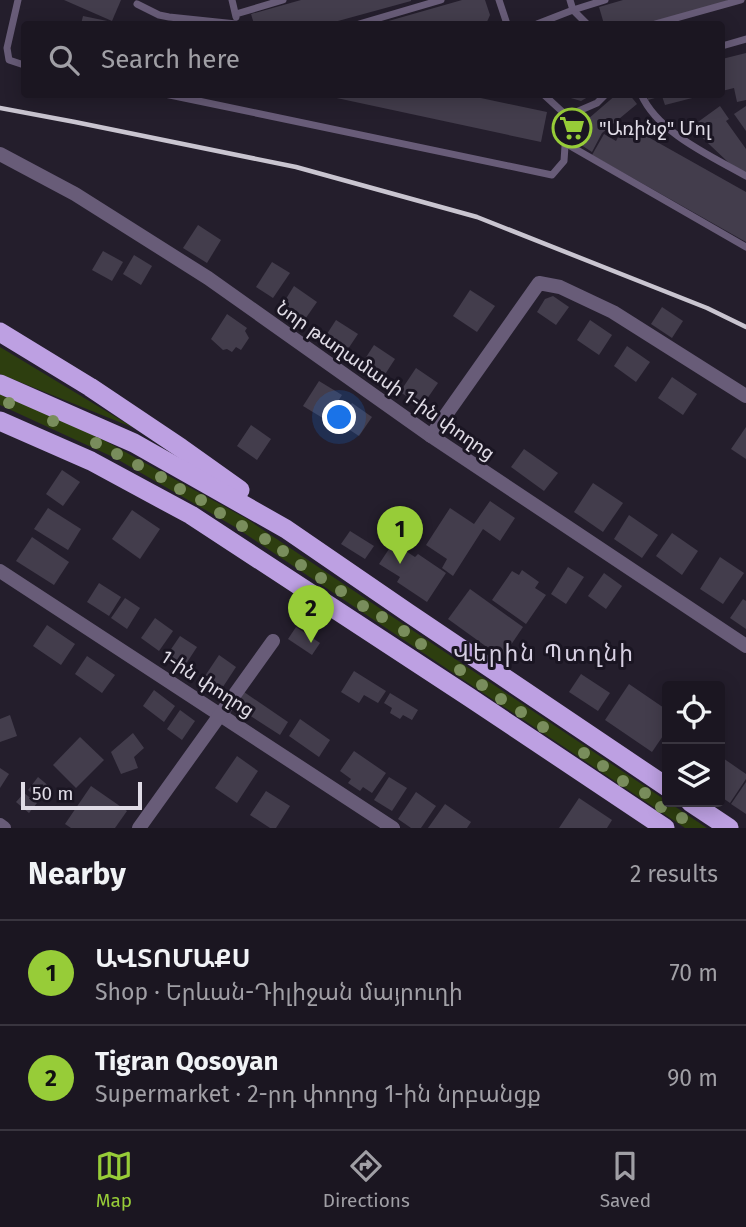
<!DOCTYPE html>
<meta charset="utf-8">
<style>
body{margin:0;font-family:"Fira Sans","Noto Sans Armenian",sans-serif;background:#241f2a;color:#f1f3f6}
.controls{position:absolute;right:21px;bottom:21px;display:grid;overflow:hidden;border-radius:7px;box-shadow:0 4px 18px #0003}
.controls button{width:63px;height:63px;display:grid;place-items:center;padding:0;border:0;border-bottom:2px solid #39353f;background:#1b1621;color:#f1f3f6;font:35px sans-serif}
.scale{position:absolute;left:21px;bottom:18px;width:121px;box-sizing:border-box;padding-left:7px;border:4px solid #e0dce6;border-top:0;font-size:19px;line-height:24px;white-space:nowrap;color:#e0dce6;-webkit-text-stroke:5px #1a1522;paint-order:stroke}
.you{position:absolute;left:340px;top:418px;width:24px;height:24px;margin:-18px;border:5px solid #fff;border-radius:50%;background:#1a73e8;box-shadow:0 0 0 10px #1a73e833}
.badge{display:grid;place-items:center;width:46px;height:46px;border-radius:50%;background:#97cc38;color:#111;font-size:23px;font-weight:700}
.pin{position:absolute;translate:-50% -58px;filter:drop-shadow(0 2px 4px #0008)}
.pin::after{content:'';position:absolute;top:37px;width:24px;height:21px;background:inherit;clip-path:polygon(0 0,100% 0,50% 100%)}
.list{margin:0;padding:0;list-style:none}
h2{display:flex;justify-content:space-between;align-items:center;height:91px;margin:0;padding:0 28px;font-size:30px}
h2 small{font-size:23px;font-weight:400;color:#a09fa5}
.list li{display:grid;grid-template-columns:46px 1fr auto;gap:21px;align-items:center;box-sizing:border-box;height:105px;padding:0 28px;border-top:2px solid #39353f}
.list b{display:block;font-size:26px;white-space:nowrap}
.list p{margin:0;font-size:23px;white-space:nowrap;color:#a09fa5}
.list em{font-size:23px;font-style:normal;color:#a09fa5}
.icon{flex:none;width:38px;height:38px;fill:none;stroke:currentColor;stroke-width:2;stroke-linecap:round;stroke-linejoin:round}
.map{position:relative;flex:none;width:746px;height:828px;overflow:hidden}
.search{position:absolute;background:#1b1621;box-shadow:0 4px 18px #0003;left:21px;right:21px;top:21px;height:77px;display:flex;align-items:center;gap:18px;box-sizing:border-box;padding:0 24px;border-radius:7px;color:#a09fa5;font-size:26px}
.sheet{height:301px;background:#1b1621}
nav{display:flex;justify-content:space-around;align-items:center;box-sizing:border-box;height:98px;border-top:2px solid #39353f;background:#1b1621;font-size:19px;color:#a09fa5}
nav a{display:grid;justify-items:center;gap:4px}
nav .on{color:#97cc38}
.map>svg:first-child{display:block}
.green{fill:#2d3e0f}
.building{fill:#433d4c}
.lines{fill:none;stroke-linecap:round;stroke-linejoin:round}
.service{stroke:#685c78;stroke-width:7}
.minor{stroke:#685c78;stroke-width:14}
.trunk{stroke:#bda0e2;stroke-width:19}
.rail{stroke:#c9c5d0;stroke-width:4.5}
.tree{fill:#798d5c}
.labels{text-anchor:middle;stroke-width:6;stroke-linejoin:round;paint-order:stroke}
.poi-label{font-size:19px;fill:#e0dce6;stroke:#1a1522;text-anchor:start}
.street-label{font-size:19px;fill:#e0dce6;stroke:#1a1522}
.quarter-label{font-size:23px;letter-spacing:2px;fill:#d6cfe1;stroke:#1a1522}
</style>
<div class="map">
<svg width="746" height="828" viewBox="0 0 746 828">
<rect width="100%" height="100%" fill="#241e2c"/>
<g class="green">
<polygon points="0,347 134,428 0,374"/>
<polygon points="0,393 78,426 247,519 707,828 685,828 235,527 115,458 0,405"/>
</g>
<g class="building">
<polygon points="64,0 121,0 112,21"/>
<polygon points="301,0 411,0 411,1 327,24 254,24 251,14"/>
<polygon points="462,0 485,0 490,15 486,24 378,24"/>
<polygon points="623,0 727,0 727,1 646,24 604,24 599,7"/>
<polygon points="83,16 117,23 117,24 81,24"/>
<polygon points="746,53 746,100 737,102 734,88 722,91 722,59"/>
<polygon points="318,94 462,94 547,112 541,142"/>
<polygon points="557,94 593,94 581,101"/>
<polygon points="617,94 629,94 637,104 602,133 592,152 575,141 588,119"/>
<polygon points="647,94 704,94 704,95 665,105 662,96 648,100"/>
<polygon points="720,106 729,119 726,121 746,149 746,173 729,163 691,127"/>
<polygon points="746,106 746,131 734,114"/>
<polygon points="625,124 746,192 746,242 592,155 604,134 616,141"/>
<polygon points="198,225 221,240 207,263 183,248"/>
<polygon points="103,251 123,262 112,281 92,270"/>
<polygon points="134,255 152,266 141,285 123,274"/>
<polygon points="272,262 290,273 273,298 256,287"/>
<polygon points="294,286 317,302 301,325 279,310"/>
<polygon points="470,290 495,306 477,332 453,316"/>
<polygon points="553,296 569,307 556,325 537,312 545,299"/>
<polygon points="662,307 683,321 672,338 651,324"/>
<polygon points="227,314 247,328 245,331 249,338 241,350 236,347 232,352 227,349 223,350 211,339"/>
<polygon points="336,320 358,334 344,355 323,340"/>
<polygon points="590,320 612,335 599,355 577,340"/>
<polygon points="374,345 395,359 382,379 361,365"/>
<polygon points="627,346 650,362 636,382 614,366"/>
<polygon points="416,368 438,383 422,406 400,392"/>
<polygon points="672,377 697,394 683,415 658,398"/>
<polygon points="319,381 342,395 326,420 303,406"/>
<polygon points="352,403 372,417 359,436 339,423"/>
<polygon points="251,425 271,439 257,460 237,446"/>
<polygon points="746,427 746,459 731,449"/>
<polygon points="524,449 558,473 544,491 511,467"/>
<polygon points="62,470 80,482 63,506 46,494"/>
<polygon points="593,483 623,503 603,532 574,512"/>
<polygon points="490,501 515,518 500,541 483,529 453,576 442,568 447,559 426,545 450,508 474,524"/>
<polygon points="48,508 81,529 68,550 34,529"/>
<polygon points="132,510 160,529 140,559 112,539"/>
<polygon points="629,515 658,535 642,558 614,539"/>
<polygon points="350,531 374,546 365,559 341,544"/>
<polygon points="672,533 698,551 682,575 656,556"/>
<polygon points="32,537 69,562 54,585 16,561"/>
<polygon points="393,543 415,557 418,554 446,573 427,602 397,582 400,577 379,564"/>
<polygon points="720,557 744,573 723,604 700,589"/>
<polygon points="568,567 584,577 566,604 551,594"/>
<polygon points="522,570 539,582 535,588 546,595 526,624 492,600 512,571 519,575"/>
<polygon points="604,573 622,586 606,609 588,596"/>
<polygon points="99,583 121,597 109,616 87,602"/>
<polygon points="470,589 523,627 502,658 448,619"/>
<polygon points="125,598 140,608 127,629 111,618"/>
<polygon points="743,599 746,601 746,629 730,618"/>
<polygon points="155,618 173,631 159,651 141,638"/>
<polygon points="47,625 75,644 61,665 33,646"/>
<polygon points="296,627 320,643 312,655 288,639"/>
<polygon points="180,636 197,647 182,670 165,658"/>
<polygon points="219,655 236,667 217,696 199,685"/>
<polygon points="87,656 115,675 102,693 75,674"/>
<polygon points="354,671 386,691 378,703 364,695 359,703 341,692"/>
<polygon points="581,674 610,693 598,711 569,692"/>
<polygon points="629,684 667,710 667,730 652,752 605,720"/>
<polygon points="154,690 175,706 164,722 143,706"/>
<polygon points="244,692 288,722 280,735 235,706"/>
<polygon points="390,693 418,710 412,720 403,715 400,719 390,713 392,708 384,703"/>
<polygon points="180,710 195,721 182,740 167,729"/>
<polygon points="10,715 17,736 0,742 0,719"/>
<polygon points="300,719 330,740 319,757 289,736"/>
<polygon points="133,733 144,748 134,757 138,768 121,774 111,752"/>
<polygon points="80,737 104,760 76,788 53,765"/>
<polygon points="354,751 386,773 372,793 363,787 360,791 348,783 351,779 340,771"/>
<polygon points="237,756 258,771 237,803 215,788"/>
<polygon points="720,756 746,774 746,779 730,803 720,796"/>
<polygon points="0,768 9,774 0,788"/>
<polygon points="38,777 50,787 40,800 28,790"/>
<polygon points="389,777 407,788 392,811 374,800"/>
<polygon points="746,782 746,814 731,804"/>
<polygon points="91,786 127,811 115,828 71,828 65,824"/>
<polygon points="266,791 290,806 276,828 270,828 250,815"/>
<polygon points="416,792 436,806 421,828 411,828 398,819"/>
<polygon points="24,793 37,803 29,813 16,802"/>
<polygon points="579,798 612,820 607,828 559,828"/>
<polygon points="445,804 471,822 467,828 428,828"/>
</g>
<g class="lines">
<g class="service">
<polyline points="18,0 7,48 9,60 24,65"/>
<polyline points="232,0 236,17"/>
<polyline points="499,0 507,24"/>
<polyline points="570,0 573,10 587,24"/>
<polyline points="137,4 159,15 169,17 236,24"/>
<polyline points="236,14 283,0"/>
<polyline points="359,24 441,0"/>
<polyline points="537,24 573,10 605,0"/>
<polyline points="655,24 741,0"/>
<polyline points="722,46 746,39"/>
<polyline points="165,94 552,175 564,161 567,116 597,103 606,94"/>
<polyline points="543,94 567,116"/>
<path d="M641,94C658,133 711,156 746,176"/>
<polyline points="565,143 746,247"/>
</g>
<g class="minor">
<polyline points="0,154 75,194 208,278 431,436 746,646"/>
<polyline points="431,436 539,283 560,287 613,312 746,396"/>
<polyline points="0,571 393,828"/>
<polyline points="0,825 4,828"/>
<polyline points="139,828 273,641"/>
</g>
<g class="trunk">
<polyline points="0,332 90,387 181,448 240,490"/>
<polyline points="0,384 134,443 286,529 407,612 667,787"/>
<polyline points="0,421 91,461 191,515 469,697 665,828"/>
<polyline points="690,802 729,828"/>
</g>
<polyline class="rail" points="0,108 75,122 296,167 477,217 707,308 746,327"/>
</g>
<g class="tree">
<circle cx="9" cy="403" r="6"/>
<circle cx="53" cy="421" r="6"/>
<circle cx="96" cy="443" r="6"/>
<circle cx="117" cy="454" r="6"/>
<circle cx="138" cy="465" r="6"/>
<circle cx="161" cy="477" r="6"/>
<circle cx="180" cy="489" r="6"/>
<circle cx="201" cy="500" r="6"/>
<circle cx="220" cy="513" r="6"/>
<circle cx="242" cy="526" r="6"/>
<circle cx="265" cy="539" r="6"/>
<circle cx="283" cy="551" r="6"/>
<circle cx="301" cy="565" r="6"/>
<circle cx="321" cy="578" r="6"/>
<circle cx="341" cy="591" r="6"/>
<circle cx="363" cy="606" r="6"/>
<circle cx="382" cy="617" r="6"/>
<circle cx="404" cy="631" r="6"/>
<circle cx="421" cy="644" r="6"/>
<circle cx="460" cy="670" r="6"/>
<circle cx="482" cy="685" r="6"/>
<circle cx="501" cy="699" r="6"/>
<circle cx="521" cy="712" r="6"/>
<circle cx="543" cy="727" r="6"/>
<circle cx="584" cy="753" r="6"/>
<circle cx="603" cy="766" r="6"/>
<circle cx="623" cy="781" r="6"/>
<circle cx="645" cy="793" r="6"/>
<circle cx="661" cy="807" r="6"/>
<circle cx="682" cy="818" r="6"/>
</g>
<defs>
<symbol id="supermarket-ring" viewBox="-11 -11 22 22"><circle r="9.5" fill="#1a1522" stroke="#97cc38" stroke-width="1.5"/><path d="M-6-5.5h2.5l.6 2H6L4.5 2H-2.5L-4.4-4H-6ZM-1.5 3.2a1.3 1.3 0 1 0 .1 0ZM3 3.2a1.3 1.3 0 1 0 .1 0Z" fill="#97cc38"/></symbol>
</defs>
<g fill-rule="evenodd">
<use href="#supermarket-ring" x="550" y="106" width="44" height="44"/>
</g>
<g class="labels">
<g class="poi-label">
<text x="599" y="135">"Առինջ" Մոլ</text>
</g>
<g class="street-label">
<text transform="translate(386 380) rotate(35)" y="7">Նոր թաղամասի 1-ին փողոց</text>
<text transform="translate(208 683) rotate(33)" y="7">1-ին փողոց</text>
</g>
<g class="quarter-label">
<text x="544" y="661">Վերին Պտղնի</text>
</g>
</g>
</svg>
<div class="controls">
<button><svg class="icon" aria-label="locate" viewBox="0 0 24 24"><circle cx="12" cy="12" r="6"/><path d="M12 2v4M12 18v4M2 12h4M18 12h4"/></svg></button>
<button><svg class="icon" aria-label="layers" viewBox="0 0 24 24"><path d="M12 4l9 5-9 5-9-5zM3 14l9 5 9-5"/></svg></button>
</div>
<div class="scale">50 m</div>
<div class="you"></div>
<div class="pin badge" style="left:400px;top:564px">1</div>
<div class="pin badge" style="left:311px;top:643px">2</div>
<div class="search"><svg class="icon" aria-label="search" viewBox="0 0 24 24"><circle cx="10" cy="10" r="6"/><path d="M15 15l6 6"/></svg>Search here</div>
</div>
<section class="sheet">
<h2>Nearby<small>2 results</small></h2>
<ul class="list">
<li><span class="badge">1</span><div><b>ԱՎՏՈՄԱՔՍ</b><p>Shop · Երևան-Դիլիջան մայրուղի</p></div><em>70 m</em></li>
<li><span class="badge">2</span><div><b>Tigran Qosoyan</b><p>Supermarket · 2-րդ փողոց 1-ին նրբանցք</p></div><em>90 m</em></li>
</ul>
</section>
<nav>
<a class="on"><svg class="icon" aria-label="map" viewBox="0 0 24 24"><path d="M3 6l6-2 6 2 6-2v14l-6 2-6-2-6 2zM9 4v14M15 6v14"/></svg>Map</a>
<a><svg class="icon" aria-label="directions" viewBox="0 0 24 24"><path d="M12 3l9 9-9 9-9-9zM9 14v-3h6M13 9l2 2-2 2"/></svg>Directions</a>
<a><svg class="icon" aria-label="saved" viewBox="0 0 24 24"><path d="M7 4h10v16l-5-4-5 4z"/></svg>Saved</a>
</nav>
